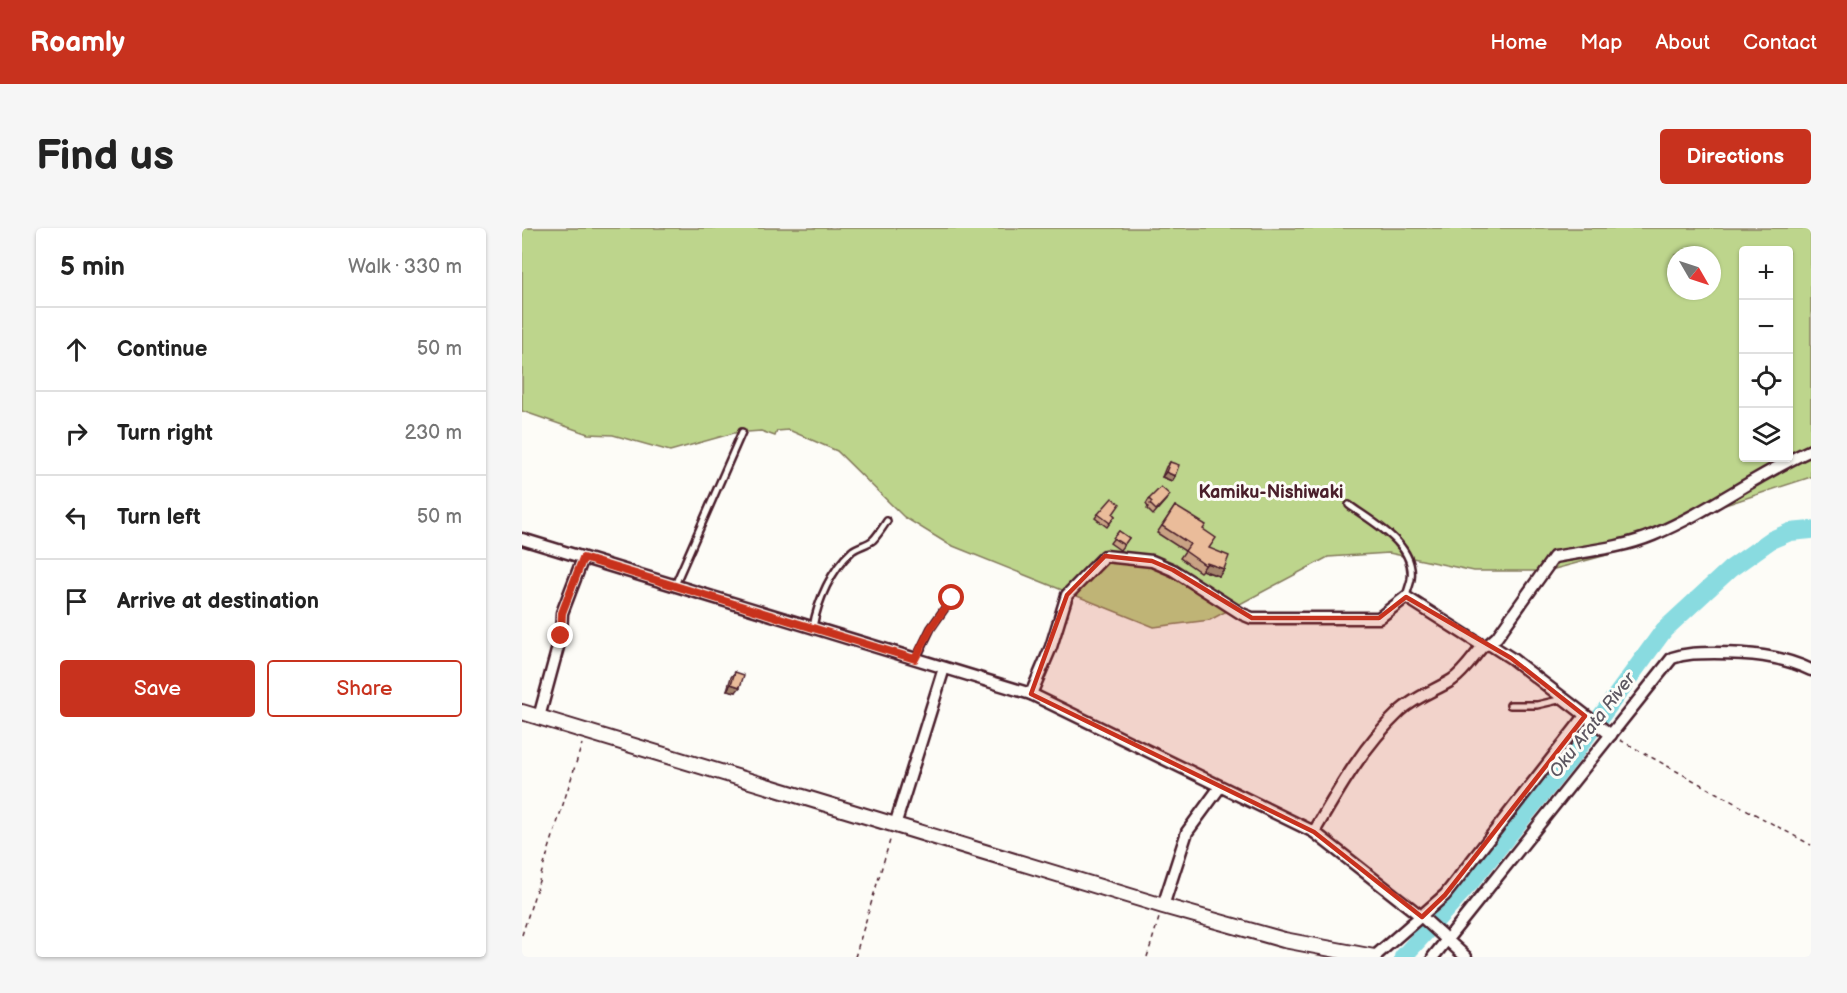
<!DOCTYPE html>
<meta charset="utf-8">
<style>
body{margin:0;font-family:"Balsamiq Sans",sans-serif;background:#f6f6f6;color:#222}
.controls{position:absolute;right:18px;top:18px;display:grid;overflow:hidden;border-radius:6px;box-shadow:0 2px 4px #0004}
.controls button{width:54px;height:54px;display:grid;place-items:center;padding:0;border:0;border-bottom:2px solid #e0e0e0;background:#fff;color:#222;font:30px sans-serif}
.compass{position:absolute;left:1145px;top:18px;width:54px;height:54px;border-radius:50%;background:#fff;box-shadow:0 2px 4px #0004;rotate:129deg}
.stop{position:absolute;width:18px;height:18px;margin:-14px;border:4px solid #c8321e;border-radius:50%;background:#fff}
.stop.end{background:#c8321e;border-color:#fff;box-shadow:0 2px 6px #0008}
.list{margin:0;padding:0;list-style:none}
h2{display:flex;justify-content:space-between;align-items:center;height:78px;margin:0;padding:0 24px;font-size:26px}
h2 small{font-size:20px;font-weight:400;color:#767676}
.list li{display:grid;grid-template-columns:39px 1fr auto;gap:18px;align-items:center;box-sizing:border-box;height:84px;padding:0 24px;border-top:2px solid #e0e0e0}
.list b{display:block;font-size:22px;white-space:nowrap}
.list em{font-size:20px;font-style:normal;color:#767676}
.actions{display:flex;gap:12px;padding:18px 24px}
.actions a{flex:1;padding:14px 0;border:2px solid #c8321e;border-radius:6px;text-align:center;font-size:21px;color:#c8321e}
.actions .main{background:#c8321e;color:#fff}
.icon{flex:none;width:33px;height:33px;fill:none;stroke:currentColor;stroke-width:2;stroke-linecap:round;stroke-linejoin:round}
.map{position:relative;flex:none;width:1289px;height:729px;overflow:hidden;border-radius:6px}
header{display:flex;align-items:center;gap:36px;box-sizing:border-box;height:84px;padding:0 30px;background:#c8321e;color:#fff}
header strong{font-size:28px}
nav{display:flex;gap:33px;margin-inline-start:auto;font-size:21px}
.intro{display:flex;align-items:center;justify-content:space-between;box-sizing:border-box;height:144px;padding:0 36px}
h1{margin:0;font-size:42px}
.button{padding:15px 27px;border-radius:6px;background:#c8321e;color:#fff;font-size:21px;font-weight:700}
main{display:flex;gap:36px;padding:0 36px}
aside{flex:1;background:#fff;border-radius:6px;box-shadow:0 2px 4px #0004}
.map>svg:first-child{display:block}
.green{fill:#bdd58c;stroke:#847a5c;stroke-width:1.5;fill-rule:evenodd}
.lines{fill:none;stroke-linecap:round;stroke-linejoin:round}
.river{stroke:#89dbe0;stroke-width:18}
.lane-casing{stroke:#4a1f2b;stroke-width:10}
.street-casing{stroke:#4a1f2b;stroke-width:15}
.secondary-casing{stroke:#4a1f2b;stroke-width:18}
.path{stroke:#4a1f2b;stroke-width:1.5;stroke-dasharray:4.5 4.5;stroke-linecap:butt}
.lane{stroke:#fdfcf7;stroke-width:5}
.street{stroke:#fdfcf7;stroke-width:10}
.secondary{stroke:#fdfcf7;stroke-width:14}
.wall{fill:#c9a284;stroke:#4a1f2b;stroke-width:1.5}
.shaded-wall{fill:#a4846c;stroke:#4a1f2b;stroke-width:1.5}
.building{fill:#eabc9a;stroke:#4a1f2b;stroke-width:1.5}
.route{stroke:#c8321e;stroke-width:8}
.marked{fill:#c8321e;fill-opacity:0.2;stroke:#c8321e;stroke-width:4.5;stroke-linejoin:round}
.labels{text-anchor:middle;stroke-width:6;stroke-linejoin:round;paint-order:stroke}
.neighbourhood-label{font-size:18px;font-weight:bold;fill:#4a1f2b;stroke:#fdfcf7}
.water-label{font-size:18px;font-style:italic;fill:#5d5761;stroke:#fdfcf7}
</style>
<header>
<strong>Roamly</strong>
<nav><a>Home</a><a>Map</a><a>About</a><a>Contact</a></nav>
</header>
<div class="intro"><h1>Find us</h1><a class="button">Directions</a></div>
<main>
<aside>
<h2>5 min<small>Walk · 330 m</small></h2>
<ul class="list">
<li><svg class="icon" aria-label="ahead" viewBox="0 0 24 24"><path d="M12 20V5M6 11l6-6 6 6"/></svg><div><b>Continue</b></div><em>50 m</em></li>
<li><svg class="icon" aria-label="right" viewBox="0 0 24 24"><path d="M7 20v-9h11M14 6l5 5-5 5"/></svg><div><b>Turn right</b></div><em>230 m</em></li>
<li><svg class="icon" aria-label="left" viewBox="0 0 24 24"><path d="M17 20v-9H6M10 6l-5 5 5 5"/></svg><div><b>Turn left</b></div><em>50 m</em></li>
<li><svg class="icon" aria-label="arrive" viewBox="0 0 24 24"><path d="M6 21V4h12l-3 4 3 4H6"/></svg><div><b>Arrive at destination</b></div></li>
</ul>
<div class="actions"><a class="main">Save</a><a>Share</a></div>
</aside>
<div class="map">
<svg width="1289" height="729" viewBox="0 0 1289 729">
<rect width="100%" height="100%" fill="#fdfcf7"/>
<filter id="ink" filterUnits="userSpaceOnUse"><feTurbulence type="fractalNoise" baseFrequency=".0167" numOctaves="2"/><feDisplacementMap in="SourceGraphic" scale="12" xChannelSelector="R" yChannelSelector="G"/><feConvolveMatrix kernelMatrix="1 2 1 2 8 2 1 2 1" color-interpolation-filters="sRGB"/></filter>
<g filter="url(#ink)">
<path class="green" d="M0,0H1289V249L1197,279L1115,319L1025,343H952L867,325L806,329L688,392L632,399L426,316L382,289L315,223L267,202L255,203L253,208L239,203L212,205L148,223L91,207L66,206L0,183ZM1222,22H1266V230H1222ZM1154,27H1190V63H1154Z"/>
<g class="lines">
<polyline class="river" points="881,729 947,656 1050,528 1142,402 1208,341 1249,312 1268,304 1289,302"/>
<defs>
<g id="lane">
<path d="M827,277C850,294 894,316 889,351C888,357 885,363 884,369"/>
<polyline points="153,357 220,204"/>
<path d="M291,399C296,372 309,342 330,323C336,318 345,317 351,312C356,307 361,299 365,293"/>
<polyline points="394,431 409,400 430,370"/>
<polyline points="988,477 1015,477 1041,471"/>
</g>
<g id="street">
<polyline points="0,311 509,466 792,604 900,689 944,729"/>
<polyline points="967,416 989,430 1089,507"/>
<polyline points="509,466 529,419 545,367 583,328 630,333 651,342 720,386 730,390 857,390 884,369 961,418"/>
<polyline points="17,489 39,408 40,385 61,330"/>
<polyline points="373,597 422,440"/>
<path d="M792,604C817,561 841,518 878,483C893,469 912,463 930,452C942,444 952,428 961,418L967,416L975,409L1032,329C1065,323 1100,320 1131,307C1186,284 1234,247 1289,222"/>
<polyline points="641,678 665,604 698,559"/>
<polyline points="852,729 923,667 1063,488"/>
<path d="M911,729L1150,430C1164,425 1177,425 1192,425C1226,425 1257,427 1289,442"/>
</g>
<polyline id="secondary" points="0,484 641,678 762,712 852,729"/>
</defs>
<use href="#lane" class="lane-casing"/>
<use href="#street" class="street-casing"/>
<use href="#secondary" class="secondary-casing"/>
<g class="path">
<polyline points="1098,512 1289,617"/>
<polyline points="0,707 60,516"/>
<polyline points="333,729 369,609"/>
<polyline points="625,729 637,690"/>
</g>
<use href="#lane" class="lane"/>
<use href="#street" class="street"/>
<use href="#secondary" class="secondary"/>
</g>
<g class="wall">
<polygon points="648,234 653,248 650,253 640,249 644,239"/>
<polygon points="627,271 644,272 631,287 625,281 626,279 624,276"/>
<polygon points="653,278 681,301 687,320 702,341 697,348 680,342 678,344 658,330 663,323 635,305"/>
<polygon points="576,286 591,286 593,288 585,299 573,290"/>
<polygon points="597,303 607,310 598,322 588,315"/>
<polygon points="213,444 214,464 205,462 209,449"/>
</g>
<g class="shaded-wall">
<polygon points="644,244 653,248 650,253 640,249"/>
<polygon points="685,335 702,341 697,348 680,342"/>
<polygon points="209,456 218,459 214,464 205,462"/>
</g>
<g class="building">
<polygon points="648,234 657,237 653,248 644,244"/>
<polygon points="639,259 648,267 634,282 628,276 630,274 627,271"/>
<polygon points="590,270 598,276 591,286 593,288 588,295 576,286"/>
<polygon points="653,278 684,297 681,301 694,310 687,320 707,328 702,341 685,335 683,337 663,323 668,316 640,298"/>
<polygon points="597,303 607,310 602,317 591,310"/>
<polygon points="213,444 222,447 218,459 209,456"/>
</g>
</g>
<g class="lines" filter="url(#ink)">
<polyline class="route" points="39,408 40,385 61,330 393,431 409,400 430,370"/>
</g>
<path class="marked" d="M583,328L630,333L651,342L730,390H857L884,369L989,430L1063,488L923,667L900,689L792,604L509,466L545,367Z"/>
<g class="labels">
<g class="neighbourhood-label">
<text x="749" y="270">Kamiku-Nishiwaki</text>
</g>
<g class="water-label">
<text transform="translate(1070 497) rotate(-52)" y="6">Oku Arata River</text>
</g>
</g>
</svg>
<div class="controls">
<button>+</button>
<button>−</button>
<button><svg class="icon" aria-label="locate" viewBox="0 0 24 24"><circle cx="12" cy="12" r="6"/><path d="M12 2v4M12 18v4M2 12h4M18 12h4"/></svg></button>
<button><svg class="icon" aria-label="layers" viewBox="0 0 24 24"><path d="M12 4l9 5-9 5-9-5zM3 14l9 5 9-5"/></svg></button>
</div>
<svg class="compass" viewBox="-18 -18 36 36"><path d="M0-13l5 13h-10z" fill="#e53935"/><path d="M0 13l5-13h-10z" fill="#767676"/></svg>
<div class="stop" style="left:430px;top:370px"></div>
<div class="stop end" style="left:39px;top:408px"></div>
</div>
</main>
